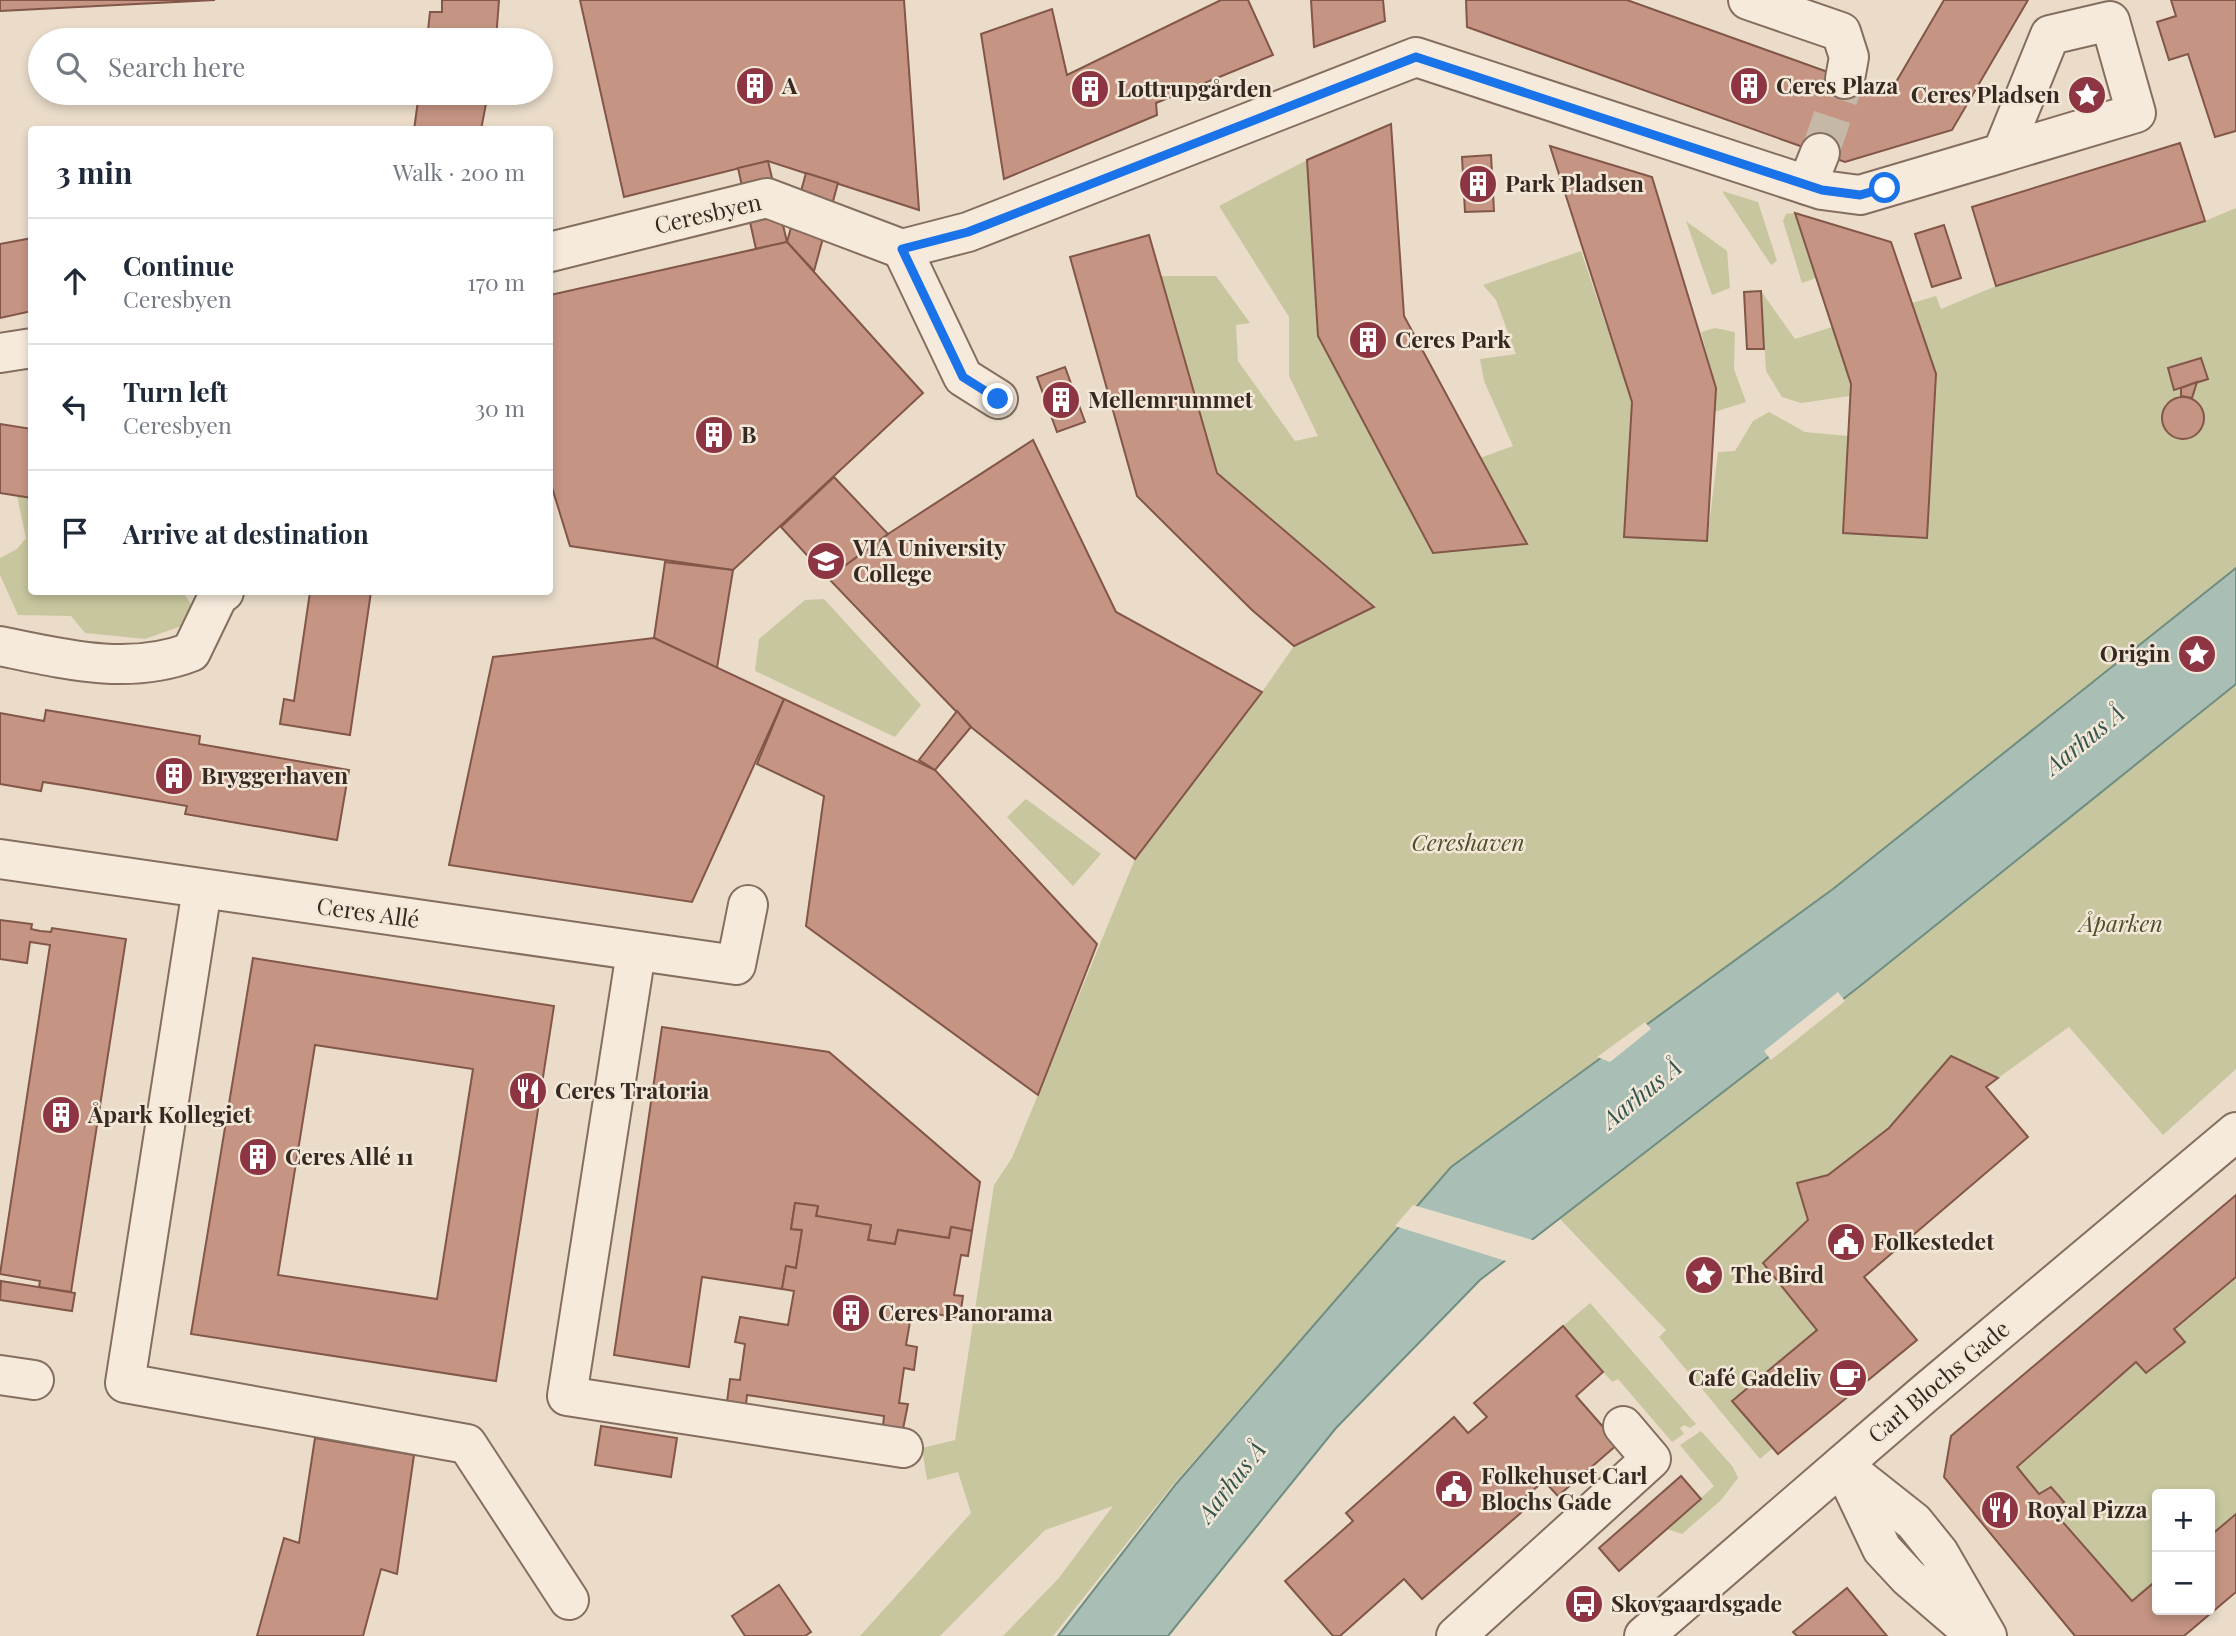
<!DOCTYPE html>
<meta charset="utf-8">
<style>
body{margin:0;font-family:"Playfair Display",serif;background:#f6f6f7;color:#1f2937}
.controls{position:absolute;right:21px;bottom:21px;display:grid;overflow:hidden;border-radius:7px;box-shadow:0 4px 10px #0003}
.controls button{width:63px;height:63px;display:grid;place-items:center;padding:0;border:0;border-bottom:2px solid #e0e1e3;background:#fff;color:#1f2937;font:35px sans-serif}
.stop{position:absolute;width:21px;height:21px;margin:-16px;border:5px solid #1a73e8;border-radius:50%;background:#fff}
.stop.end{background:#1a73e8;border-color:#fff;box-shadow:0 2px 7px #0008}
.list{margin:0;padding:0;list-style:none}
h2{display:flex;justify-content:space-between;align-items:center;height:91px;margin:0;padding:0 28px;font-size:30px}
h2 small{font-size:23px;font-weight:400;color:#747a83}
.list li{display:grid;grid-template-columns:46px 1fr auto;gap:21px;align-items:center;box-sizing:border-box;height:126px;padding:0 28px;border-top:2px solid #e0e1e3}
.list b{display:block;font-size:26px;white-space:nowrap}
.list p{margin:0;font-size:23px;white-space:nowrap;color:#747a83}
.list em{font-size:23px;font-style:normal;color:#747a83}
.icon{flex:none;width:38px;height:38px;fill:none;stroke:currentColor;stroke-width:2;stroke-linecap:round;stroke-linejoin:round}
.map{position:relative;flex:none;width:2236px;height:1636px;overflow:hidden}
.search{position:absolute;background:#fff;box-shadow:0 4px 10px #0003;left:28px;top:28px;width:525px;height:77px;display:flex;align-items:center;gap:18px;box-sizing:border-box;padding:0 24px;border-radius:38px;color:#747a83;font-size:26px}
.panel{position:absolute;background:#fff;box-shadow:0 4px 10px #0003;left:28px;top:126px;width:525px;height:469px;border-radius:7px}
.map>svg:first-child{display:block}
.green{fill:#c8c69e}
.water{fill:#a9bfb5;stroke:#708d82;stroke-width:2}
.pier{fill:#eadcc9}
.building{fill:#c59483;stroke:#825648;stroke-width:2;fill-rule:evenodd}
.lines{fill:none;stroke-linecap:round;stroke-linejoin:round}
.minor-tunnel{stroke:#c6b8a7;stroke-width:38;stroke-dasharray:38 19;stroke-linecap:butt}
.minor-casing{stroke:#856e5f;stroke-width:42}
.minor{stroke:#f6eadc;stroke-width:38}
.route{stroke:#1a73e8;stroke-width:9}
.labels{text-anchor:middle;stroke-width:5;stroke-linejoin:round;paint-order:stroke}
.poi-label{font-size:23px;font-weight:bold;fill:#372921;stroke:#f3e7d8;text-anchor:start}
.street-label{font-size:23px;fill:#372921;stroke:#f3e7d8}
.park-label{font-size:23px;font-style:italic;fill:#4d512a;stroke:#f3e7d8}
.water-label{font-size:24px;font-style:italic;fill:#32554e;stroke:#f3e7d8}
</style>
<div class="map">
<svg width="2236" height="1636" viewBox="0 0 2236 1636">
<rect width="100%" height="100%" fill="#eadcc9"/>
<g class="green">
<polygon points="1307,160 1318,336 1434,553 1527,544 1477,459 1513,446 1484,381 1480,359 1516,354 1496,300 1483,285 1581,251 1632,402 1624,537 1707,541 1718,452 1735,451 1753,421 1769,412 1805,432 1848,436 1844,533 1927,538 1936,374 1912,303 1936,296 1941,309 1996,286 2205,221 2236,208 2236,568 1833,889 1451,1167 1172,1486 1053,1636 1003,1636 1058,1579 1113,1506 1045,1530 940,1636 860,1636 971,1513 958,1472 927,1480 922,1448 955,1440 994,1185 1012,1158 1135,859 1262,692 1294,646 1374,607 1217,473 1160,276 1216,276 1250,323 1236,325 1238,361 1295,441 1318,436 1289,376 1289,317 1219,206"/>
<polygon points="1722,191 1758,202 1777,261 1771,265"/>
<polygon points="1795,213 1816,278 1802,283 1783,221 1786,214"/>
<polygon points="1686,221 1727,251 1730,288 1712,295"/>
<polygon points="1761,291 1795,339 1832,327 1851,384 1850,396 1801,403 1782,397 1766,371"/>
<polygon points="1715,328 1735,332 1734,369 1746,402 1714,412 1716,388 1701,332"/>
<polygon points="17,496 31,498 32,592 183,592 201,619 145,639 85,633 71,616 18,615 0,575 0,558 17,549 26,538"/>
<polygon points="824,599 921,705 895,737 755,671 759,639 805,600"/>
<polygon points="2236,684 2236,1069 2163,1135 2069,1027 1998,1078 1951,1056 1889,1128 1828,1175 1808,1220 1817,1330 1733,1400 1773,1448 1760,1459 1659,1337 1666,1330 1560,1219 1860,986"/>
<polygon points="1026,799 1101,854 1073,886 1007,817"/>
<polygon points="2236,1277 2236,1514 2210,1536 2210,1494 2157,1494 2157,1580 2132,1601 2054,1512 2064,1501 2051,1487 2039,1494 2017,1467 2136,1362 2146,1373 2185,1343 2174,1329"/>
<polygon points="1590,1303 1696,1424 1690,1428 1684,1425 1680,1428 1684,1434 1672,1442 1618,1379 1612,1382 1563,1326"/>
<polygon points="1701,1431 1733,1467 1738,1478 1721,1500 1682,1534 1667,1529 1714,1486 1680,1445"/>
</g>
<polygon class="water" points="2236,568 2236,684 1860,986 1480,1280 1336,1428 1168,1636 1058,1636 1176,1484 1451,1167 1833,889"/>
<g class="pier">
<polygon points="1838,992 1845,1001 1771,1060 1764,1051"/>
<polygon points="1645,1022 1651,1029 1610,1062 1597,1057"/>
<polygon points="1413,1205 1536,1241 1509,1262 1395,1226"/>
</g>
<g class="building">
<polygon points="0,0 215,0 0,11"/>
<polygon points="442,0 499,0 496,40 427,40 430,12 442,12"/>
<polygon points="580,0 904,0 919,210 768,161 624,197"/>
<polygon points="1221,0 1248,0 1273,55 1156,103 1157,115 1004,179 981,34 1052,9 1067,75"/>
<polygon points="1311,0 1383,0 1385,21 1314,47"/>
<polygon points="1466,0 1627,0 1889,94 1944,0 2028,0 1952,130 1845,162 1467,27"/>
<polygon points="2171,0 2236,0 2236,131 2215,137 2188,54 2169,60 2157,22 2176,16"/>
<polygon points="419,93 488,93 481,130 414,130"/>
<polygon points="1391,124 1404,316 1527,544 1433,553 1318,336 1307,160"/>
<polygon points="2180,143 2205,221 1996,286 1972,207"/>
<polygon points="1550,146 1652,177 1716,388 1707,541 1624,537 1632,402"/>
<polygon points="1491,155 1494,211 1465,212 1462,157"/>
<polygon points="768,161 787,242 756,249 738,168"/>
<polygon points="806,173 838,183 814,271 787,242"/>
<polygon points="1795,213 1891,242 1936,374 1927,538 1843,533 1851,384"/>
<polygon points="1944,225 1961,278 1932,287 1915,234"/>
<polygon points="1149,235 1217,473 1374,607 1294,646 1252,610 1137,496 1070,257"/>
<polygon points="32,238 32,311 0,318 0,244"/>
<polygon points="787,242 923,393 733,570 570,546 550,481 550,295"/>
<polygon points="1761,291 1764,349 1747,349 1744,292"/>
<polygon points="2201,358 2208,379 2174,390 2168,368"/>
<polygon points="1065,367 1085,422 1057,432 1037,377"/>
<polygon points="2197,382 2192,398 2181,396 2181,388"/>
<circle cx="2183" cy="418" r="21"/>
<polygon points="0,424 32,429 32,498 0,493"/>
<polygon points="1033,440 1116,612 1262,692 1135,859 971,727 828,578 888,534"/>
<polygon points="834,477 888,534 828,578 781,527"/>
<polygon points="665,562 733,570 717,668 654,638"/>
<polygon points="310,592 371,592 350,735 280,724 284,699 294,701"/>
<polygon points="654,638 784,699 692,902 449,865 493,657"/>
<polygon points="784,699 935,770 1097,944 1038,1095 806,926 824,796 757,764"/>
<polygon points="46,710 200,736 199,744 349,770 337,840 185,814 187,806 82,788 43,782 41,791 0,784 0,713 44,721"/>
<polygon points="957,711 971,727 935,770 919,760"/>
<polygon points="0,920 32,924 31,929 40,931 51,932 52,928 126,939 71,1292 39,1287 40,1281 0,1274 50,945 30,942 27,963 0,959"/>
<path d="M253,958L554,1006L496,1381L191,1334ZM315,1045L473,1069L437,1299L278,1275Z"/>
<polygon points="662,1027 829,1052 980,1182 972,1231 951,1227 949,1238 898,1230 895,1244 868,1240 871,1225 816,1216 818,1206 795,1203 791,1229 802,1230 796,1268 786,1266 782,1289 702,1277 689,1367 614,1355"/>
<polygon points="1951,1056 1998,1078 1986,1087 2028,1137 1864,1277 1917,1340 1778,1454 1732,1401 1817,1330 1763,1263 1808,1220 1797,1183 1828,1175 1889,1128"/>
<polygon points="2236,1195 2236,1277 2174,1329 2185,1342 2146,1373 2136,1362 2017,1467 2039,1494 2051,1487 2064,1502 2054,1512 2132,1601 2157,1580 2157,1610 2210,1610 2210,1536 2236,1514 2236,1592 2184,1636 2075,1636 1944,1477 1951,1436"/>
<polygon points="795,1203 818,1206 816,1216 871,1225 868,1240 895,1244 898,1230 949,1238 951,1227 972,1231 968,1256 961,1255 954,1295 963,1296 960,1318 912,1310 906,1345 917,1347 914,1370 904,1368 899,1403 908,1404 903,1429 883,1426 884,1416 747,1395 746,1405 727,1402 730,1379 740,1380 745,1344 735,1342 740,1317 788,1325 794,1291 782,1289 786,1266 796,1268 802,1230 791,1229"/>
<polygon points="1,1281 75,1293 72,1311 0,1300"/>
<polygon points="1563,1326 1603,1372 1576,1396 1618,1444 1558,1496 1544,1481 1525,1497 1531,1504 1422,1599 1404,1579 1340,1636 1333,1636 1285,1581 1353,1521 1346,1513 1454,1417 1468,1433 1487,1417 1474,1403"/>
<polygon points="601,1426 677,1438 671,1477 595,1465"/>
<polygon points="315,1438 414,1455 397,1574 381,1569 363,1636 257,1636 284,1538 299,1543"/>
<polygon points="1681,1476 1701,1499 1619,1571 1599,1548"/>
<polygon points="779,1585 811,1632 805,1636 745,1636 732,1616"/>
<polygon points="1847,1588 1887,1636 1797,1636 1793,1632"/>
</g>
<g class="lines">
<polyline class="minor-tunnel" points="1820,153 1845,79"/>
<defs>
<g id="minor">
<polyline points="1748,0 1841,32 1849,57 1845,79"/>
<polyline points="1807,185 1820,153"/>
<polyline points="902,249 963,377 998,399"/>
<polyline points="550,252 767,198 902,249 968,232 1416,57 1822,190 1860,195 2002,153 2050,35 2110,21 2136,113 2002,153"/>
<polyline points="0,353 32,348"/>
<path d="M0,646C63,659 129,676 191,652L219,594L224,592"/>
<polyline points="0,859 736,965 748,905"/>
<polyline points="202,889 125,1383 467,1444 569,1600"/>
<polyline points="636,952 567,1396 903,1448"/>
<polyline points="0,1375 34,1380"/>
<polyline points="1842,1465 1914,1522 1939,1553 1987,1636"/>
<polyline points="1846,1473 1882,1549 1908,1577 1974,1634"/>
<polyline points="1456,1636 1651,1459 1623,1426"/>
<polyline points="1644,1636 1924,1394 2236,1132"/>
</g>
</defs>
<use href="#minor" class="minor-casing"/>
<use href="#minor" class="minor"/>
</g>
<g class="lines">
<polyline class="route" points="998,399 963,377 902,249 968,232 1416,57 1822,190 1860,195 1885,188"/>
</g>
<defs>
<symbol id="building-disc" viewBox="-11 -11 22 22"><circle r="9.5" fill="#8e3543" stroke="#f3e7d8"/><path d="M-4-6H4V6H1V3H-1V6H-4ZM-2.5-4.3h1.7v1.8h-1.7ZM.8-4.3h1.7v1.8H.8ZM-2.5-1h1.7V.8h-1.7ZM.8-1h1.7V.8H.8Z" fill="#fff"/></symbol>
<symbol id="sight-disc" viewBox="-11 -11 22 22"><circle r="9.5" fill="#8e3543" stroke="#f3e7d8"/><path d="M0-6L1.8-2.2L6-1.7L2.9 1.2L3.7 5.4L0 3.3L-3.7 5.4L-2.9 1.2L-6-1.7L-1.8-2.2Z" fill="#fff"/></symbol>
<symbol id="university-disc" viewBox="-11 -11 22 22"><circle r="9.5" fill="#8e3543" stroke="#f3e7d8"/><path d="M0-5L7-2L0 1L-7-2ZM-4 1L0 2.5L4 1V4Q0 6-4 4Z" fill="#fff"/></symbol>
<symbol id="restaurant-disc" viewBox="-11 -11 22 22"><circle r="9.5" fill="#8e3543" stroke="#f3e7d8"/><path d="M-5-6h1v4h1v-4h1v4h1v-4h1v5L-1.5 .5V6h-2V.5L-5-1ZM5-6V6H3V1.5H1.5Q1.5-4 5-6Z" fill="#fff"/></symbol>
<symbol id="civic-disc" viewBox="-11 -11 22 22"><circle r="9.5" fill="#8e3543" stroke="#f3e7d8"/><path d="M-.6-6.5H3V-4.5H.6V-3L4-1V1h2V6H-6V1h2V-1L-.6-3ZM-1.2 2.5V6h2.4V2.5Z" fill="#fff"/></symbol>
<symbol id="cafe-disc" viewBox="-11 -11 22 22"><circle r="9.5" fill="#8e3543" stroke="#f3e7d8"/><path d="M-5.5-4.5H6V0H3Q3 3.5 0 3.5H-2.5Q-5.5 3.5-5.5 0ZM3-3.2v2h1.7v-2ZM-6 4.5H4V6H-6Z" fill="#fff"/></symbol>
<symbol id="bus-disc" viewBox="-11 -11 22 22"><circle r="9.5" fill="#8e3543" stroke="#f3e7d8"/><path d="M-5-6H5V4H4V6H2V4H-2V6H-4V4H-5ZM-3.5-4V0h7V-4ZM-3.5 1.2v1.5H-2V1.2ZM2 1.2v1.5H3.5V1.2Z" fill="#fff"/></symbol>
</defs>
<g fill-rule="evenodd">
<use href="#building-disc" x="733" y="64" width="44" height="44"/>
<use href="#building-disc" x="1727" y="64" width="44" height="44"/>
<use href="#building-disc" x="1068" y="67" width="44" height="44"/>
<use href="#sight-disc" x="2065" y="73" width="44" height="44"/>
<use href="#building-disc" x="1456" y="162" width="44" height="44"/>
<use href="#building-disc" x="1346" y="318" width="44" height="44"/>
<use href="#building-disc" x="1039" y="378" width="44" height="44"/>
<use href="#building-disc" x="692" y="413" width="44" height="44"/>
<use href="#university-disc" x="804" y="539" width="44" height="44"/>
<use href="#sight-disc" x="2175" y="632" width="44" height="44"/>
<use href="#building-disc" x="152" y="754" width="44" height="44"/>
<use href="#restaurant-disc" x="506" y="1069" width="44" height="44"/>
<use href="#building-disc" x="39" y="1093" width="44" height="44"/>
<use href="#building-disc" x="236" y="1135" width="44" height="44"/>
<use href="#civic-disc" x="1824" y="1220" width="44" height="44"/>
<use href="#sight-disc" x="1682" y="1253" width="44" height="44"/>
<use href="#building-disc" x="829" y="1291" width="44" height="44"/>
<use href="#cafe-disc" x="1826" y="1356" width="44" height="44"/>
<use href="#civic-disc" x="1432" y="1467" width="44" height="44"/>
<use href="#restaurant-disc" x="1978" y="1488" width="44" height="44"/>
<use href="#bus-disc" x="1562" y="1582" width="44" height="44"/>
</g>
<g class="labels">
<g class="poi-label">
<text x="782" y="94">A</text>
<text x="1776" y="94">Ceres Plaza</text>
<text x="1117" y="97">Lottrupgården</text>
<text x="2060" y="103" text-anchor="end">Ceres Pladsen</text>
<text x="1505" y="192">Park Pladsen</text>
<text x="1395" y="348">Ceres Park</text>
<text x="1088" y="408">Mellemrummet</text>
<text x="741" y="443">B</text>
<text x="853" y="556">VIA University<tspan x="853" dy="26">College</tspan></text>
<text x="2170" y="662" text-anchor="end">Origin</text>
<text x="201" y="784">Bryggerhaven</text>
<text x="555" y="1099">Ceres Tratoria</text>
<text x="88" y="1123">Åpark Kollegiet</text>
<text x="285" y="1165">Ceres Allé 11</text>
<text x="1873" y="1250">Folkestedet</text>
<text x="1731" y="1283">The Bird</text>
<text x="878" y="1321">Ceres Panorama</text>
<text x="1821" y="1386" text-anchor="end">Café Gadeliv</text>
<text x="1481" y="1484">Folkehuset Carl<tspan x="1481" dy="26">Blochs Gade</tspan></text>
<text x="2027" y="1518">Royal Pizza</text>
<text x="1611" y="1612">Skovgaardsgade</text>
</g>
<g class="street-label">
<text transform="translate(708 214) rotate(-13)" y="8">Ceresbyen</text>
<text transform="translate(368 913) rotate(8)" y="8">Ceres Allé</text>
<text transform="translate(1939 1382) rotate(-40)" y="8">Carl Blochs Gade</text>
</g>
<g class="park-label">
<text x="1468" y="851">Cereshaven</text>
<text x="2121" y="932">Åparken</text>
</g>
<g class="water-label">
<text transform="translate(2085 740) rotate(-39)" y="8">Aarhus Å</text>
<text transform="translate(1642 1094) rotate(-39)" y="8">Aarhus Å</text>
<text transform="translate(1232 1482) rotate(-52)" y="8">Aarhus Å</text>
</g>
</g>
</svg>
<div class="controls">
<button>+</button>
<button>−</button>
</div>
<div class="stop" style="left:1885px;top:188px"></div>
<div class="stop end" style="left:998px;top:399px"></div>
<div class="search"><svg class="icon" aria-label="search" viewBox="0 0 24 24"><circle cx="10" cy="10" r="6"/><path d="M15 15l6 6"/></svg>Search here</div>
<section class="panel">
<h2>3 min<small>Walk · 200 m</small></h2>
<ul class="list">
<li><svg class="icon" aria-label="ahead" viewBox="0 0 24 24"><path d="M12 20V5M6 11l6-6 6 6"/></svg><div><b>Continue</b><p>Ceresbyen</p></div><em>170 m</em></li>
<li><svg class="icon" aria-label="left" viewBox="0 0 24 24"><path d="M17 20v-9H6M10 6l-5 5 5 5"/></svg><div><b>Turn left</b><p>Ceresbyen</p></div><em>30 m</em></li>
<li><svg class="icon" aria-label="arrive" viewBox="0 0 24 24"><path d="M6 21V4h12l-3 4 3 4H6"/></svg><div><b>Arrive at destination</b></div></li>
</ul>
</section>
</div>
